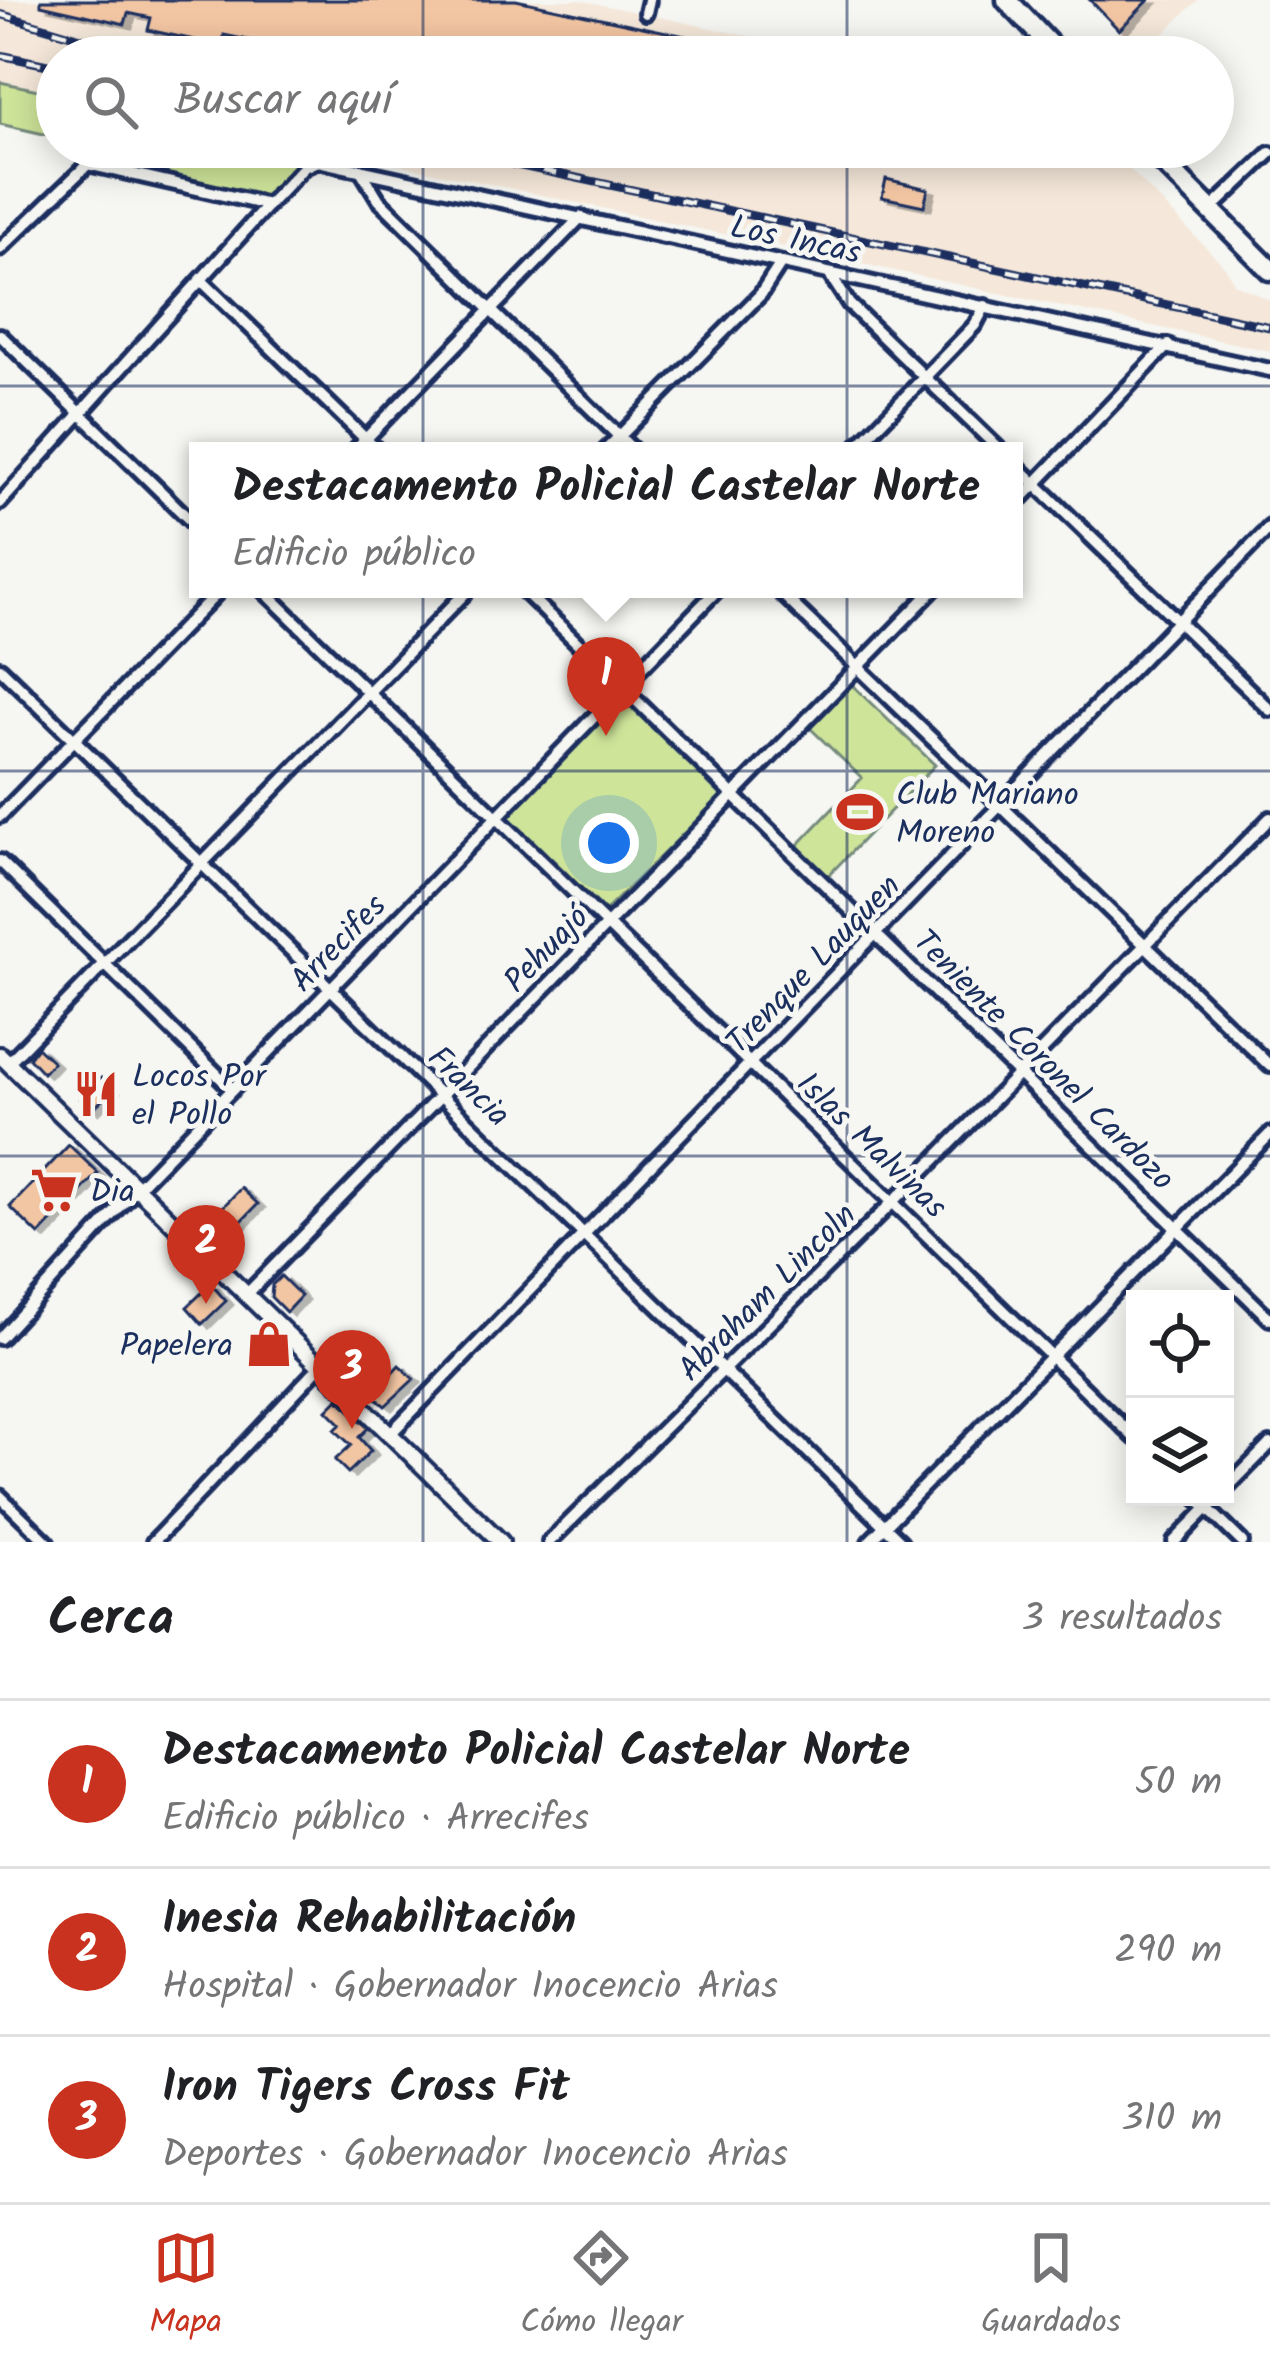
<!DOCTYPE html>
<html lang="es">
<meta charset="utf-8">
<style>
body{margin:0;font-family:Kalam,sans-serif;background:#f2f2f2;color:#202124}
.controls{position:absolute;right:36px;bottom:36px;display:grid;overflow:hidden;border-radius:0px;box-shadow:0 6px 30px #0003}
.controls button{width:108px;height:108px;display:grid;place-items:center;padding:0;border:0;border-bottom:3px solid #e0e0e0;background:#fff;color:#202124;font:60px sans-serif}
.you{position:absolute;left:609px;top:843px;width:42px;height:42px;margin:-30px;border:9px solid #fff;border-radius:50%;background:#1a73e8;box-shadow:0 0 0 18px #1a73e833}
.badge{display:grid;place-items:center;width:78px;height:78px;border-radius:50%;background:#c8321e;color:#fff;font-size:39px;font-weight:700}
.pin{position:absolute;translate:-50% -99px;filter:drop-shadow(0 3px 6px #0008)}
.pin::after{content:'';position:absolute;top:63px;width:42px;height:36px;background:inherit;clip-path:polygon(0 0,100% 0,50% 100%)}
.popup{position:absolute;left:189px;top:442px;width:834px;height:156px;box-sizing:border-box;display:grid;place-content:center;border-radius:0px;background:#fff;filter:drop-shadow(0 3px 9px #0005);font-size:39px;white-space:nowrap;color:#757577}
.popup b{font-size:45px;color:#202124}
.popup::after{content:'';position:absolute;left:50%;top:100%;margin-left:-24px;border:24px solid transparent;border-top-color:#fff}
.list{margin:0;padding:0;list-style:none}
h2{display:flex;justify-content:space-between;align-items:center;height:156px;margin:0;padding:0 48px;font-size:51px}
h2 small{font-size:39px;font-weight:400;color:#757577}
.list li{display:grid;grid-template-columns:78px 1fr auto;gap:36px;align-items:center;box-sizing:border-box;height:168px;padding:0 48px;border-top:3px solid #e0e0e0}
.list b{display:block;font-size:45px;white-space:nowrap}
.list p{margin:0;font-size:39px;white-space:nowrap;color:#757577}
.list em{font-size:39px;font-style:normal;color:#757577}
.icon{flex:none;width:66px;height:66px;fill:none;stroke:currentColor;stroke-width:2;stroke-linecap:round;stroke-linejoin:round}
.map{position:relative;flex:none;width:1270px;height:1542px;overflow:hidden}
.search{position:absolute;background:#fff;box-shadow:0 6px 30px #0003;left:36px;right:36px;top:36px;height:132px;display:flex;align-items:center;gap:30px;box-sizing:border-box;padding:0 42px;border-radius:66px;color:#757577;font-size:45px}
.sheet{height:660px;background:#fff}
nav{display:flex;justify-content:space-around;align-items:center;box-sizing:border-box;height:168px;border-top:3px solid #e0e0e0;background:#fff;font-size:33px;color:#757577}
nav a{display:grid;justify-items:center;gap:6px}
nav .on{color:#c8321e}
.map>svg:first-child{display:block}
.built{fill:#f5e8da}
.green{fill:#cee499;stroke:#748a7c;stroke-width:3}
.building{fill:#f3c6a3;stroke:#1b2f5e;stroke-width:3;filter:url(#shadow)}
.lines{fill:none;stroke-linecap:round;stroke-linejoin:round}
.minor-casing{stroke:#1b2f5e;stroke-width:20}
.tertiary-casing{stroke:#1b2f5e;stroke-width:22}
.primary-casing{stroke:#1b2f5e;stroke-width:27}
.minor{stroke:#f6f6f2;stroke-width:10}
.tertiary{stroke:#f6f6f2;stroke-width:14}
.primary{stroke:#f6f6f2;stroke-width:18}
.rail-casing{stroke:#1b2f5e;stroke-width:9}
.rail{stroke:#f6f6f2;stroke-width:4.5;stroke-dasharray:14;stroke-linecap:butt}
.grid{fill:none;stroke:#1b2f5e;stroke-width:3;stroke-opacity:0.55}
.labels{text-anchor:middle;stroke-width:10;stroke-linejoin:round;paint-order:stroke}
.street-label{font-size:33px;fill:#1b2f5e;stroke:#f6f6f2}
.poi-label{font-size:33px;fill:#1b2f5e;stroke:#f6f6f2;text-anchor:start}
</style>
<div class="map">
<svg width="1270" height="1542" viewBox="0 0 1270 1542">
<defs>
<filter id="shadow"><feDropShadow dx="7" dy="4" stdDeviation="0" flood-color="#0004"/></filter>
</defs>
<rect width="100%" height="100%" fill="#f6f6f2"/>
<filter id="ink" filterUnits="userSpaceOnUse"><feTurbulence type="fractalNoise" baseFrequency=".00833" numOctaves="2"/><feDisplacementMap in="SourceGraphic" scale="24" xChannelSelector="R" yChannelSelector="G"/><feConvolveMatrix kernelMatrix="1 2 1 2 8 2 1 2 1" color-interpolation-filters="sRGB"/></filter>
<g filter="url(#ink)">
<g class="built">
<polygon points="0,0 579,0 848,57 57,57 57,94 0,82"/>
<polygon points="1149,0 1198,0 1140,57 1092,57"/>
<polygon points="316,147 1108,147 1225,267 1235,284 1270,300 1270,351"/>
</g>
<g class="green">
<polygon points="0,82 57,94 57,137 0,124"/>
<polygon points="78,147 316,147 320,148 304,158 265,198 78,152"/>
<polygon points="852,685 935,765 828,876 797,846 862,778 810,728"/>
<polygon points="624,696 725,793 604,912 508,818"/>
</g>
<g class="building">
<polygon points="41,0 516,0 760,52 759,57 551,57 516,50 515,57 285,57 287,48 224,35 222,46 148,30 151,18 128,13 125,24 41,5"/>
<polygon points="1090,0 1149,0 1119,30"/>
<polygon points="720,147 784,147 781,164 719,153"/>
<polygon points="886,179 928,189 924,206 882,197"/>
<polygon points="37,1047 53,1062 43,1073 29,1058"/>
<polygon points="101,1078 113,1089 92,1110 80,1099"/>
<polygon points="69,1145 98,1173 39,1235 10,1207"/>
<polygon points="241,1188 258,1204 217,1247 200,1231"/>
<polygon points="281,1276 301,1296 286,1312 271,1297 272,1285"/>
<polygon points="211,1284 226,1301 202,1324 187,1307"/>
<polygon points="399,1365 414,1379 385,1406 372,1394"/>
<polygon points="338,1399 368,1428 359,1437 371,1451 348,1473 335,1460 351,1445 335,1430 341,1424 327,1410"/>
</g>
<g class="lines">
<defs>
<g id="minor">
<polyline points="646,13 649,0"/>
<polyline points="360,169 379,200 634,451"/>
<polyline points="1209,211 1270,153"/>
<polyline points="0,249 88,164 268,205"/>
<polyline points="830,275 849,304 1001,451"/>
<polyline points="202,281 378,451"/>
<polyline points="0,335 198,528"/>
<polyline points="354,451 581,217"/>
<polyline points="605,451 761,294 781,263"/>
<polyline points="853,451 975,325 985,306"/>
<polyline points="1014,463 1270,710"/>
<polyline points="0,503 268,205 304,167 318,161 1270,370"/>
<polyline points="1014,506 1168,345"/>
<polyline points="262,589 1135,1438"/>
<polyline points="522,589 1270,1319"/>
<polyline points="777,589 1270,1066"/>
<polyline points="0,668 901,1542"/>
<polyline points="0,816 221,589"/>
<polyline points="0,861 232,1089"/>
<polyline points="8,1063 469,589"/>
<polyline points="247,1294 934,589"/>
<polyline points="0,1338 137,1188 718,589"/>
<polyline points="390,1434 1270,527"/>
<polyline points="1225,1490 1270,1444"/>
<polyline points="0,1496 47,1542"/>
<polyline points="1196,1497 1242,1542"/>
<polyline points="153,1542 319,1367"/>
<polyline points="549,1542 894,1201 1270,818"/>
<polyline points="869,1542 1270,1134"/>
<polyline points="1174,1542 1218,1497"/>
</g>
<polyline id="tertiary" points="0,1055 501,1542"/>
<g id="primary">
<polyline points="1007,0 1061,57"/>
<polyline points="1148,147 1270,270"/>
</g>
</defs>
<use href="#minor" class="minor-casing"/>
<use href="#tertiary" class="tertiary-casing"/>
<use href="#primary" class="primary-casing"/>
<use href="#minor" class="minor"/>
<use href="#tertiary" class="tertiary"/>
<use href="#primary" class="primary"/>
<defs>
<g id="rail">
<polyline points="0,14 145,57"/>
<polyline points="0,55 57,67"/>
<polyline points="433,147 1270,327"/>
</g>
</defs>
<use href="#rail" class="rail-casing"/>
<use href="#rail" class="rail"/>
</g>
</g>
<path class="grid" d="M423,0V57M847,0V57M423,147V1542M847,147V1542M0,386H1270M0,771H1270M0,1156H1270"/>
<defs>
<symbol id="stadium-bare" viewBox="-9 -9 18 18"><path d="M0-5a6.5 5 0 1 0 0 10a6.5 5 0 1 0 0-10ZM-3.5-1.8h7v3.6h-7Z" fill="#c8321e" stroke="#f6f6f2" stroke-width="2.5" paint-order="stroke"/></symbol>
<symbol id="restaurant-bare" viewBox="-9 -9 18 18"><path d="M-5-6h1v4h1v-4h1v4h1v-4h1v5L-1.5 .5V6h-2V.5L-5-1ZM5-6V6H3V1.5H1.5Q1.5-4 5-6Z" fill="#c8321e" stroke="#f6f6f2" stroke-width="2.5" paint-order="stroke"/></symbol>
<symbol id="supermarket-bare" viewBox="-9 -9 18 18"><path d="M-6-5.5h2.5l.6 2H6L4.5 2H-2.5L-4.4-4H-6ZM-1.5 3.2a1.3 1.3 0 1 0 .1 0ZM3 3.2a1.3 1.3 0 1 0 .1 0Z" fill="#c8321e" stroke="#f6f6f2" stroke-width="2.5" paint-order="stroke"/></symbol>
<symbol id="shop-bare" viewBox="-9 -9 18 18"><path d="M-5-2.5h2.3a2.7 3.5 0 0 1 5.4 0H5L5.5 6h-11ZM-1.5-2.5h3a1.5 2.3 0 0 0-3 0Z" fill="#c8321e" stroke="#f6f6f2" stroke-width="2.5" paint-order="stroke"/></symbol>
</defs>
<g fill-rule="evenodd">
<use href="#stadium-bare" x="827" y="779" width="66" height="66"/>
<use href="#restaurant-bare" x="63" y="1061" width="66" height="66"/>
<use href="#supermarket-bare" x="21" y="1157" width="66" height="66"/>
<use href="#shop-bare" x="236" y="1311" width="66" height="66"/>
</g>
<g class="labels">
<g class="street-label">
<text transform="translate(796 238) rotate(12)" y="12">Los Incas</text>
<text transform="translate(337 942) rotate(-46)" y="12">Arrecifes</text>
<text transform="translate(545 948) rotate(-46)" y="12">Pehuajó</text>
<text transform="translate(812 963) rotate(-46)" y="12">Trenque Lauquen</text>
<text transform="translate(1045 1059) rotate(45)" y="12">Teniente Coronel Cardozo</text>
<text transform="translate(470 1085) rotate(44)" y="12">Francia</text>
<text transform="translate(873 1144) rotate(44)" y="12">Islas Malvinas</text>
<text transform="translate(766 1291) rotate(-45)" y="12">Abraham Lincoln</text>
</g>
<g class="poi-label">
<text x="896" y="805">Club Mariano<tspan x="896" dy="38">Moreno</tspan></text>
<text x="132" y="1087">Locos Por<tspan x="132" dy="38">el Pollo</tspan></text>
<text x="90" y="1202">Dia</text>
<text x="233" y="1356" text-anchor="end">Papelera</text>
</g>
</g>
</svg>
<div class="controls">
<button><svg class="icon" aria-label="locate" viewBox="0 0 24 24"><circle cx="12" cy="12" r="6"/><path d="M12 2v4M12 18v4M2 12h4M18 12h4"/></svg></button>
<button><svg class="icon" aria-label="layers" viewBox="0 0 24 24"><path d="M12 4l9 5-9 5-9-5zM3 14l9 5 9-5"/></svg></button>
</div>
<div class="you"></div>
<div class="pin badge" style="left:606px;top:736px">1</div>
<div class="popup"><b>Destacamento Policial Castelar Norte</b>Edificio público</div>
<div class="pin badge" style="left:206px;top:1304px">2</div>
<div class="pin badge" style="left:352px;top:1429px">3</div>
<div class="search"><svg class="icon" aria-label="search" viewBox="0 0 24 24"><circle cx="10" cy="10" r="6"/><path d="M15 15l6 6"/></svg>Buscar aquí</div>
</div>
<section class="sheet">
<h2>Cerca<small>3 resultados</small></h2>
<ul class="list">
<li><span class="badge">1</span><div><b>Destacamento Policial Castelar Norte</b><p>Edificio público · Arrecifes</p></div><em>50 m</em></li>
<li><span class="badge">2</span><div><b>Inesia Rehabilitación</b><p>Hospital · Gobernador Inocencio Arias</p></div><em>290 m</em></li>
<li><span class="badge">3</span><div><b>Iron Tigers Cross Fit</b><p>Deportes · Gobernador Inocencio Arias</p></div><em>310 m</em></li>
</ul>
</section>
<nav>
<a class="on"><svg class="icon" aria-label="map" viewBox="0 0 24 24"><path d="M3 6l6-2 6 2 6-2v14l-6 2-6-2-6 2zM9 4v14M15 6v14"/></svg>Mapa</a>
<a><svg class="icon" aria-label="directions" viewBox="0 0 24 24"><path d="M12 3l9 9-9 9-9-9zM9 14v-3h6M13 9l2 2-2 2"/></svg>Cómo llegar</a>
<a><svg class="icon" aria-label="saved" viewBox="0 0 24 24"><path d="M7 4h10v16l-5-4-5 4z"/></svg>Guardados</a>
</nav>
